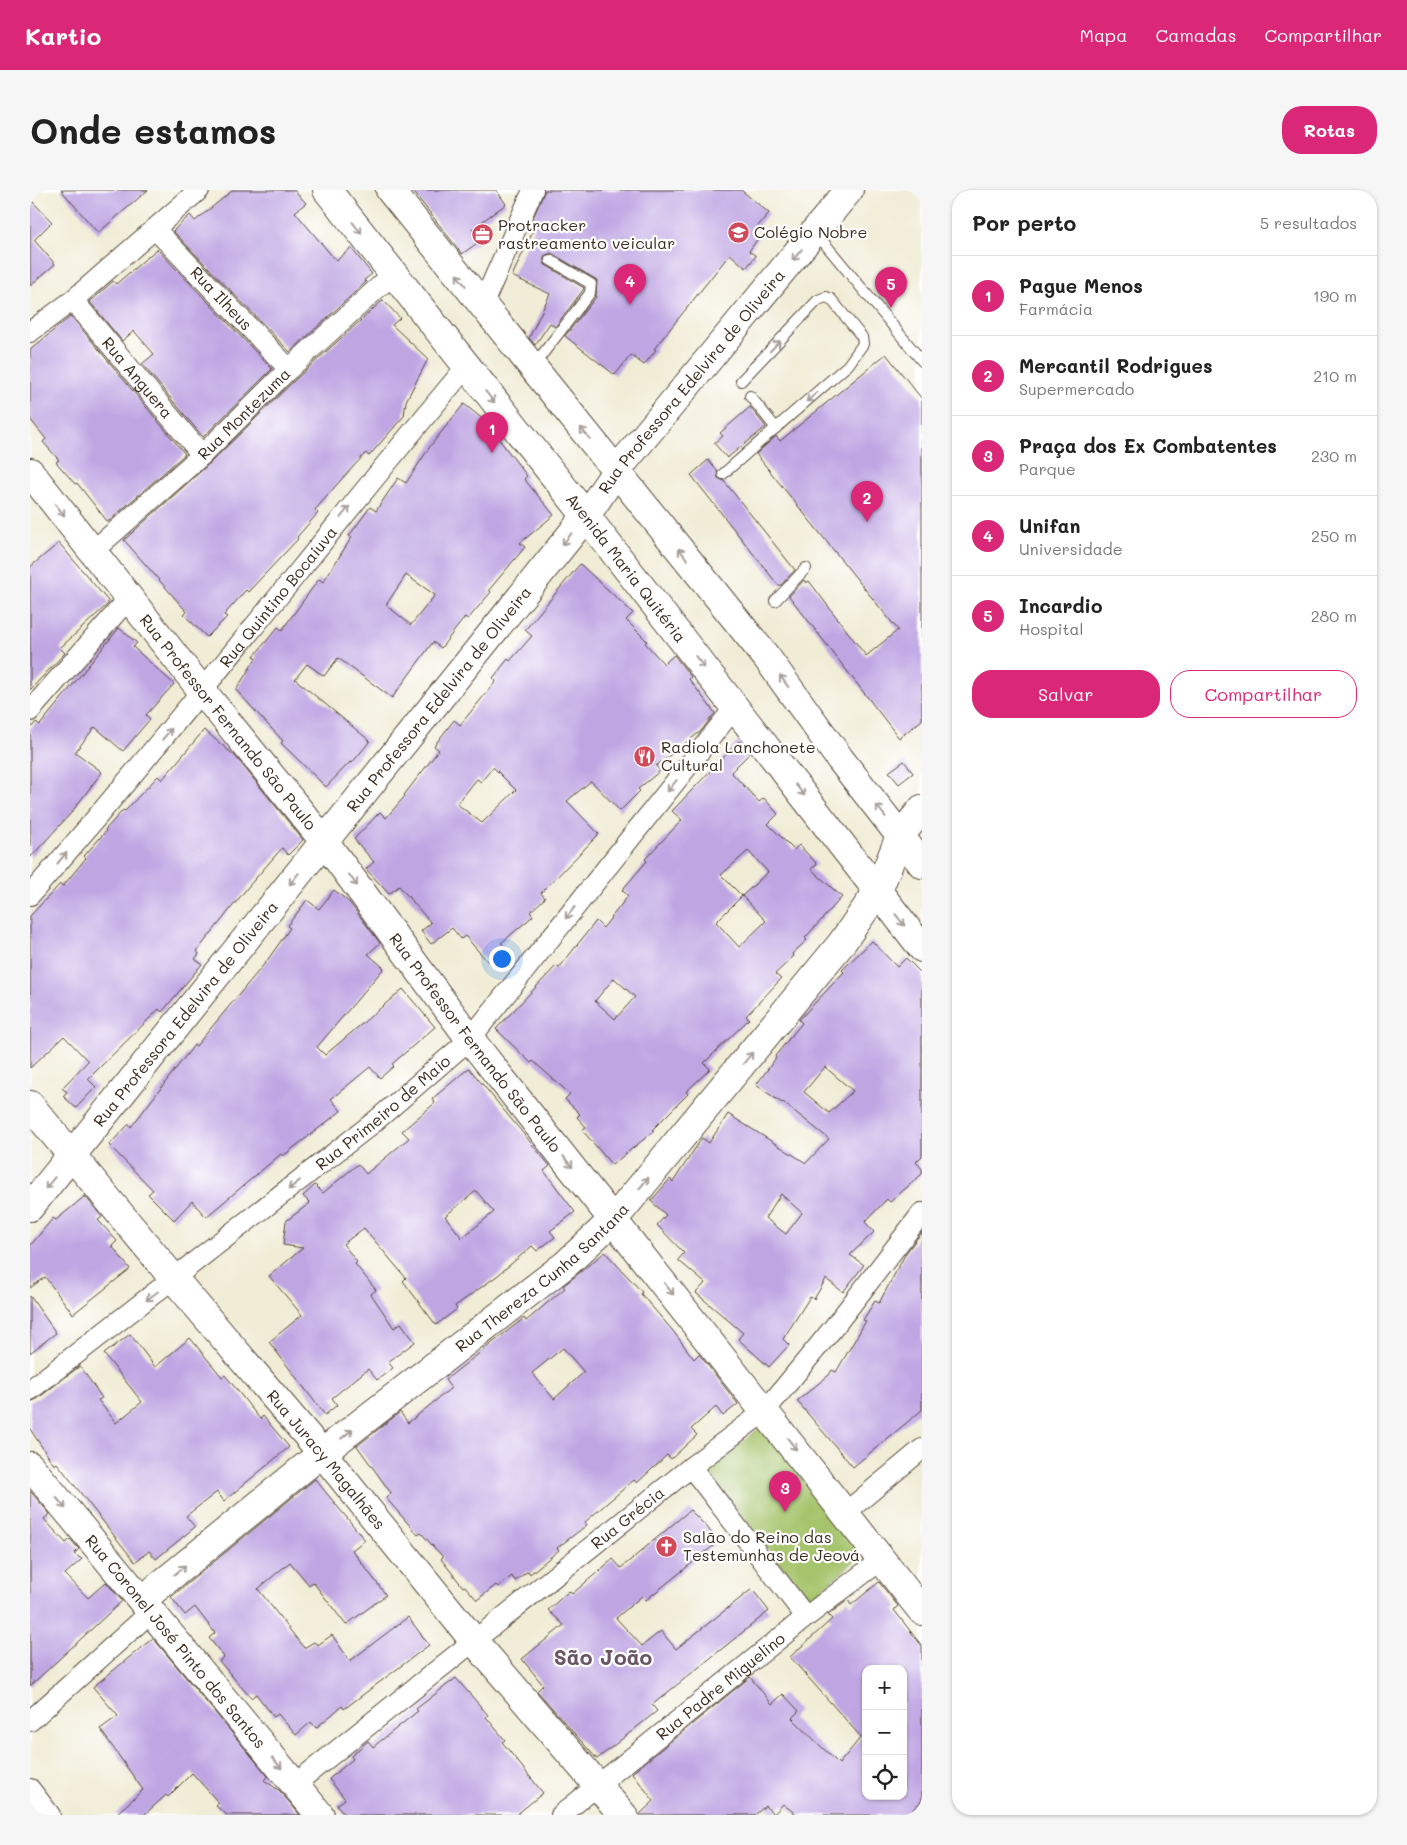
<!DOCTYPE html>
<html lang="pt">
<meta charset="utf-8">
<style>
body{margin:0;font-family:Mali,sans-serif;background:#f6f6f6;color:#222}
.controls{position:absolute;right:15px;bottom:15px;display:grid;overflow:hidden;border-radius:10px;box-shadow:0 1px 4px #0004}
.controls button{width:45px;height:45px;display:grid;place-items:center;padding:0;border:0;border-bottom:1px solid #e0e0e0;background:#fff;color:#222;font:25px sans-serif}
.you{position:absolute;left:471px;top:768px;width:18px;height:18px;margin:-12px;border:4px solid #fff;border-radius:50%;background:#1a73e8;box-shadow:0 0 0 8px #1a73e833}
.badge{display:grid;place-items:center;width:32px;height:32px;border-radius:50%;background:#db2777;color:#fff;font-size:16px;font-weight:700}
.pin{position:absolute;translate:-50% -41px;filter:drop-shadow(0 1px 2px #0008)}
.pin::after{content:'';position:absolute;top:26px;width:18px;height:15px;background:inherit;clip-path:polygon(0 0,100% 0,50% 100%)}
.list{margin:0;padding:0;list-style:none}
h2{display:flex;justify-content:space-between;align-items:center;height:65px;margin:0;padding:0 20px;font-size:21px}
h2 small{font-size:16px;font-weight:400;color:#767676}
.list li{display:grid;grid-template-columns:32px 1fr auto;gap:15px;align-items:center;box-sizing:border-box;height:80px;padding:0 20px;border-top:1px solid #e0e0e0}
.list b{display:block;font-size:19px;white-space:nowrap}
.list p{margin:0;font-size:16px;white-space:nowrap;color:#767676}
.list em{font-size:16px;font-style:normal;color:#767676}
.actions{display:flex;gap:10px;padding:15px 20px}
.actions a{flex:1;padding:11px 0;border:1px solid #db2777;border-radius:20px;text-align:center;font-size:18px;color:#db2777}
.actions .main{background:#db2777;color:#fff}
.icon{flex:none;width:28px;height:28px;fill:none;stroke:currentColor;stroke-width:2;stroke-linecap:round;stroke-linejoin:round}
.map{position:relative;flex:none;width:892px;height:1625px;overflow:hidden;border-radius:20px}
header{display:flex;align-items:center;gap:30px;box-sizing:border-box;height:70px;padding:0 25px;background:#db2777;color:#fff}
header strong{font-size:24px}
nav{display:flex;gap:28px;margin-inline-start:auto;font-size:18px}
.intro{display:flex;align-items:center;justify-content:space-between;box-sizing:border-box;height:120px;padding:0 30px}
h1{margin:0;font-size:35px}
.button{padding:12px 22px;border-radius:20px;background:#db2777;color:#fff;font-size:18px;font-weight:700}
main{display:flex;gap:30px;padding:0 30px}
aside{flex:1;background:#fff;border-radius:20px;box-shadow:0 1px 4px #0004}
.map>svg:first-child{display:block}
.park{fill:#a6c46c;stroke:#707745}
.building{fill:#bfa6e3;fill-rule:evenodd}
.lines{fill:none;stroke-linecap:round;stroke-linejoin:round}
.lane-casing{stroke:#564739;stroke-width:12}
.street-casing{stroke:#564739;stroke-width:22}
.secondary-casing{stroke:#564739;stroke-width:30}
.primary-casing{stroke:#564739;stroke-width:30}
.lane{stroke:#fff;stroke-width:10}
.street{stroke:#fff;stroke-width:20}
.secondary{stroke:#fff;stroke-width:28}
.primary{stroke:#fff;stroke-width:28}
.oneway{stroke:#a79f9a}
.labels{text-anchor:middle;stroke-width:4.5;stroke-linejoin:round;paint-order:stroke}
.poi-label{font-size:16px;fill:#3b2a1e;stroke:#fff;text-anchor:start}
.street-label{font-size:16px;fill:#3b2a1e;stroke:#fff}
.district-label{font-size:21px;font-weight:bold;fill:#695563;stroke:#fff}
</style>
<header>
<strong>Kartio</strong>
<nav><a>Mapa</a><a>Camadas</a><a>Compartilhar</a></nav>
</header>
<div class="intro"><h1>Onde estamos</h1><a class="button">Rotas</a></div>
<main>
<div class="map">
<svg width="892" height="1625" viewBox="0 0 892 1625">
<rect width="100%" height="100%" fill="#fff"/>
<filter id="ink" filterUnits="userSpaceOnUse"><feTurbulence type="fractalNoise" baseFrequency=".02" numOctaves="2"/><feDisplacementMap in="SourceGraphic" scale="10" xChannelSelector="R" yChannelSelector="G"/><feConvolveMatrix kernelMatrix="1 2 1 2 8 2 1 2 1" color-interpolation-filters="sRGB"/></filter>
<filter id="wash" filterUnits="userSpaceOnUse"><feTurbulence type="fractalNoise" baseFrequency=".0096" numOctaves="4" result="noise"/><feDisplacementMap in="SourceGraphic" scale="20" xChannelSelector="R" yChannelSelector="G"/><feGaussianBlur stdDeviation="1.12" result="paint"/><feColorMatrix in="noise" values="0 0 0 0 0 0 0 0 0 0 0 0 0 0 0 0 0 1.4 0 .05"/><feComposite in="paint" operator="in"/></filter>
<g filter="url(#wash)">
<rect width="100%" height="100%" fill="#f0ecd5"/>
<polygon class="park" points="732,1236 833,1364 778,1410 678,1281"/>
<g id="blocks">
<g class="building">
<polygon points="31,0 118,0 68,43"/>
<polygon points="203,0 264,0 276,13 265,22 302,66 307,70 321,58 342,84 334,90 336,92 260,162 143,41 160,25 165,31"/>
<polygon points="382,0 466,0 476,14 442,39 450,51 432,64"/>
<polygon points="515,0 711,0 739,23 723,42 729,47 719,61 726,66 716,78 700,64 624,159 626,160 614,175 601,165 585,185 535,146 566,107 567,90 521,63 514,66 514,74 554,98 553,100 525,137 520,133 505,155 499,148 520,104 482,86 505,37 500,35"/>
<polygon points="0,9 22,32 4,50 25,74 0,96"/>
<polygon points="127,59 242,179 173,247 112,174 124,164 104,141 92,151 60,112 83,91 86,94"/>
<polygon points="353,110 370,128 362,135 398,169 376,211 374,226 339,266 336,263 310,291 285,320 288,323 267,347 268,349 218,402 216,400 194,425 197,427 177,447 154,425 157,422 94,350 180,273 267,188"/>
<polygon points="41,126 155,264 79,331 77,331 47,293 45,294 26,272 29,270 13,252 16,249 0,229 0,160"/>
<polygon points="856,164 892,209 892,530 869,548 759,406 774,390 776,393 779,391 836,466 868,440 726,264 746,246 750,251"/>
<path d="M434,214L455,231L497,286L494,289L524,325L490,353L495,357L459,400L461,402L438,429L435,427L411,458L403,452L362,508L308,468L294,486L277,474L265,489L340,551L322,573L320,572L296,597L251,553L253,551L206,500L226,468L224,466L248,437L252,440L289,389L293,392L322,347L319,346L340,317L346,321L368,288L376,293L401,255ZM376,385L405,405L381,435L356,415Z"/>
<polygon points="720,217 736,237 697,268 684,253 693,246 690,243"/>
<polygon points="678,270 687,281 688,288 694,291 765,380 751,395 748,395 661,285"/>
<polygon points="29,353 78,411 78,414 30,458 35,463 0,500 0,377"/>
<path d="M550,374L603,423L596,430L617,451L615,453L634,474L644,465L661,487L659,489L685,523L671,541L626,576L630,581L608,599L610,601L590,621L561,591L537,611L569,644L511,703L515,708L500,722L503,726L471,753L475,757L458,772L435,746L431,749L422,738L401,754L391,741L401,733L369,696L359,704L336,679L344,672L324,649L350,622L356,628L375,606L374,605L409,560L404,556L424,530L430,535L466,491L463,488L478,469L480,471L502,446L495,440ZM463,577L486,600L452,633L427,614L447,589L451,592Z"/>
<polygon points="89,438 107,453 103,457 144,494 116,525 120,529 93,561 65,537 45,562 72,582 41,623 0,668 0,539 6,532 10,535"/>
<polygon points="174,540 205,566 273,650 258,665 252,658 218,697 167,761 169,764 165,769 172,774 132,822 129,819 58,889 66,897 46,918 33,906 37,902 32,898 58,871 34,846 0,878 0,726 30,694 33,696 56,668 54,666 76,641 75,640 93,620 95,621 128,586 132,590"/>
<path d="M709,551L720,563L701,582L729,612L734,608L748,624L738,634L764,660L769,655L787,674L781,679L812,707L775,748L777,750L762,764L764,766L745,784L751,789L716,826L719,829L674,873L680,879L656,902L658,904L622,940L624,941L582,975L552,940L556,937L547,927L550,924L535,909L540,904L503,871L501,873L466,839L526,776L529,778L566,731L573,738L598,706L592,700L617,671L615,669L652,630L642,621ZM718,661L738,682L712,706L736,731L709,757L686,732L712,706L691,685ZM584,788L605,807L585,829L565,811Z"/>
<polygon points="874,571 883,583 869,594 859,582"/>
<polygon points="304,700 319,712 350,753 338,764 354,778 287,857 295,865 373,799 405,837 362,874 364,876 350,888 340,877 301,909 311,921 253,966 251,964 176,1027 162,1011 144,1030 118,1004 123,1000 79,955 99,934 101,937 164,855 166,856 236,772 260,738 257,736 277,710 289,719"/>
<path d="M842,751L867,777L876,768L892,784V966L886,972L892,979V984L860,1012L857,1009L835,1032L844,1042L820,1065L834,1075L813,1102L796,1089L784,1109L780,1107L753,1149L759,1155L739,1177L708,1149L713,1143L666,1103L675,1093L648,1070L654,1063L627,1035L636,1025L621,1011L640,989L643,992L672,948L679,953L698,924L776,973L799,949L753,912L752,913L726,895L746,868L745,866L772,833L769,830L814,782L812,780ZM795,877L823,901L799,923L774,902ZM751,1004L772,1023L756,1044L735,1028Z"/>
<path d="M439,878L520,976L514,981L545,1022L520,1041L525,1047L507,1061L502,1056L467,1086L425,1116L427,1119L406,1135L373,1091L376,1088L334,1038L313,1054L327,1072L325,1074L346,1100L341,1104L364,1138L371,1133L385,1152L358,1172L363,1178L347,1190L338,1179L302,1208L307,1215L295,1225L239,1152L272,1125L239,1086L273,1058L253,1055L256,1031L280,1013L273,1006L285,995L293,1003L328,974L336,984L379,948L372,941L405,913L402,909ZM446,1001L464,1022L432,1048L415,1026Z"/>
<polygon points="55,1006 72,1027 68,1030 87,1051 82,1056 100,1079 43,1124 15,1087 0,1098 0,1056 23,1028 26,1030"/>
<polygon points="892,1042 892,1220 823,1277 767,1211 799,1185 802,1180 806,1182 836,1131 833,1130 845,1111 849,1113 876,1063"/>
<path d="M575,1062L612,1102L611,1104L643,1141L664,1169L669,1164L708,1214L693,1226L686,1217L661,1239L667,1245L641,1269L637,1265L607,1293L604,1290L555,1332L557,1335L527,1358L529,1360L500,1384L498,1381L485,1391L482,1386L468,1397L466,1395L447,1410L435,1396L433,1397L411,1369L413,1367L391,1343L388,1345L356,1308L361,1303L327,1256L370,1222L378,1233L421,1198L415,1190L494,1128L496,1131L535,1098L533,1096ZM533,1158L554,1182L524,1209L502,1183Z"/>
<polygon points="0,1106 26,1143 0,1163"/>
<polygon points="100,1144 125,1177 160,1148 192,1187 195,1185 230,1229 233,1226 259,1257 194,1311 187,1302 156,1326 165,1337 126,1369 119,1361 105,1372 27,1273 24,1275 0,1239 0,1212 7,1209 50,1176 72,1208 68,1210 86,1233 112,1212 74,1164"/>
<polygon points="285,1289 335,1350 322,1360 356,1405 316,1435 283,1392 279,1395 260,1372 228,1399 274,1458 284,1452 288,1455 302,1445 320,1471 378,1427 399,1455 314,1519 312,1516 286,1538 281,1532 266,1545 248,1524 244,1527 226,1504 221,1508 189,1471 194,1467 179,1448 185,1443 165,1417 155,1425 141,1407"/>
<polygon points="0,1301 20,1324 14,1329 36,1353 40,1349 49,1359 44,1364 52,1369 35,1384 58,1408 76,1392 92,1411 0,1496"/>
<polygon points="660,1320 677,1337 688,1352 616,1410 612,1406 586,1428 612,1456 631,1441 646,1459 722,1399 739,1421 622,1515 627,1521 567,1569 507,1501 513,1495 492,1469 534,1435 518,1420 539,1401 542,1404 583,1369 591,1378"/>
<path d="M849,1392L868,1416L864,1420L892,1456V1610L878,1625H767L753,1614L744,1624L735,1616L725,1625H609L624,1611L602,1583L720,1487L742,1514L753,1504L769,1521L762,1528L809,1574L831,1547L760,1467L802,1429L798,1425L818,1410L821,1415ZM836,1479H873V1606H836Z"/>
<polygon points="123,1448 238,1586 234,1590 250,1601 270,1625 197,1625 186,1616 189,1613 162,1583 138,1607 136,1605 114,1625 85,1625 113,1600 70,1539 88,1526 63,1497"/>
<polygon points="426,1488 458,1525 456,1527 475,1550 472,1552 513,1603 486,1625 315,1625 307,1615 315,1609 299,1589 323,1569 321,1566 338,1551 343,1557 388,1521 386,1519"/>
</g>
</g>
</g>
<g filter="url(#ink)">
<use href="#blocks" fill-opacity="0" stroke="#564739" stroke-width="1"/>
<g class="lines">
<defs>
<g id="lane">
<polyline points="786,43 892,171"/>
<polyline points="504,175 560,103 561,94 520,70"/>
<polyline points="720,206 746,238"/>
<polyline points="693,284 818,175 833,154 832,147 801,109 796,107 788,110 711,191"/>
<polyline points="745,411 776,378"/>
</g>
<g id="street">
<path id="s1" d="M125,39L259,179"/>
<path id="s2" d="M43,110L172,265"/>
<polyline points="452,116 503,0"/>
<polyline points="0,142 43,110 169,0"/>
<path id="s3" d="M63,361L172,265L259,179L363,84"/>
<polyline points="0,521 99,408"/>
<path id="s4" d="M0,705C150,533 290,352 436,177"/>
<path id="s5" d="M0,1200L343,933L440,849L705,517"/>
<polyline points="661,1277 776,1427"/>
<polyline points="815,1323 892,1259"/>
<polyline points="0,1531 122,1421"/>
<path id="s6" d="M265,1594L661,1277L735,1221L804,1137L892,1023"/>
<polyline points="0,1599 20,1625"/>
<path id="s7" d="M531,1625L776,1427L851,1370"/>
</g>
<g id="secondary">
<path id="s8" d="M0,282L173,502L294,651L440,849L892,1421"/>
<path id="s9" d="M0,915L144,1089L292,1263L444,1451L593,1625"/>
<path id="s10" d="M0,1017L556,326L586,281L819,0"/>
<path id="s11" d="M0,1276L290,1625"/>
<path id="s12" d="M112,1410L292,1263L536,1074L584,1029L811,754L848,701L870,646L892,619"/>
</g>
<g id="primary">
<path id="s13" d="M297,0L556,326L892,758"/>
<polyline points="360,0 737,468 810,569 892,674"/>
</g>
</defs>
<use href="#lane" class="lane-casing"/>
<use href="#street" class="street-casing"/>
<use href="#secondary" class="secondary-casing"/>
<use href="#primary" class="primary-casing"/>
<use href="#lane" class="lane"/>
<use href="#street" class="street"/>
<use href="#secondary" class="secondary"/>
<use href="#primary" class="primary"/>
</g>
<defs><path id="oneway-shaft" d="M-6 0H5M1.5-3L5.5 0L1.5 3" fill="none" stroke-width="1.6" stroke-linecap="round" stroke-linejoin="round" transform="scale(1.25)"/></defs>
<g class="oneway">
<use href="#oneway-shaft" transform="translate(327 38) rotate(52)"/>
<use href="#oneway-shaft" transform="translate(767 65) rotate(130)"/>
<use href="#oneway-shaft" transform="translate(431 90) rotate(-128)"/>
<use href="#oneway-shaft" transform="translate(745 156) rotate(-47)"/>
<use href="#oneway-shaft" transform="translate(460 207) rotate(51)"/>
<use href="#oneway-shaft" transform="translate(782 207) rotate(139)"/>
<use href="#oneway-shaft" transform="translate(555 243) rotate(-129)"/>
<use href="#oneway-shaft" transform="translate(30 320) rotate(52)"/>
<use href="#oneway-shaft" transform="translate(315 322) rotate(-51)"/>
<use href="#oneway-shaft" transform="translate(537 349) rotate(129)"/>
<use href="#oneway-shaft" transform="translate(653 364) rotate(-129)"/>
<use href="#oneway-shaft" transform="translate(670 472) rotate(52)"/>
<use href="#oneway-shaft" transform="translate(754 491) rotate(-126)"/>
<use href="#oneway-shaft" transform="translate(137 544) rotate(-50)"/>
<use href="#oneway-shaft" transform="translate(642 596) rotate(129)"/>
<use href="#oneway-shaft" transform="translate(770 600) rotate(51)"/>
<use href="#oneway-shaft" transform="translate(851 621) rotate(-128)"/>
<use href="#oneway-shaft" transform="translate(32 668) rotate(-50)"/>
<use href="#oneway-shaft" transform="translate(264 689) rotate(129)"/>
<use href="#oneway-shaft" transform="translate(323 690) rotate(54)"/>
<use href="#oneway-shaft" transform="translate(540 723) rotate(129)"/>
<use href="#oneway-shaft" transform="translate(870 730) rotate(52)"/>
<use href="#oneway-shaft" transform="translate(718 868) rotate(-51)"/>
<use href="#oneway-shaft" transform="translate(538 972) rotate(51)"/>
<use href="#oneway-shaft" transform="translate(20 993) rotate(129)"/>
<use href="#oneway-shaft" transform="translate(614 993) rotate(-50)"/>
<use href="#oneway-shaft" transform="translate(264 995) rotate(142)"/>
<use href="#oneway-shaft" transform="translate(639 1099) rotate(52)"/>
<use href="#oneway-shaft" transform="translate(122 1106) rotate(143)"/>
<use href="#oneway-shaft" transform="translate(317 1244) rotate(-38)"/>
<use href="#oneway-shaft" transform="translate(762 1254) rotate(52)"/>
<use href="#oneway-shaft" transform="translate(31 1313) rotate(50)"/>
<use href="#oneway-shaft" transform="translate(150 1380) rotate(-39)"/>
<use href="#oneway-shaft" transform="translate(247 1573) rotate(50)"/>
</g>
</g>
<defs>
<symbol id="school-disc" viewBox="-11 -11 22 22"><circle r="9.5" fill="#d1495b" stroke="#fff"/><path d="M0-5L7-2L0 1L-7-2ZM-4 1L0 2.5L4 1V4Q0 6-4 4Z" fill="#fff"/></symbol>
<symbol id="office-disc" viewBox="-11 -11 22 22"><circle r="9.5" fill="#d1495b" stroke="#fff"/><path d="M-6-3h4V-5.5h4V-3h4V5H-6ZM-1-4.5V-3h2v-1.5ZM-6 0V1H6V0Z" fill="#fff"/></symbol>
<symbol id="restaurant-disc" viewBox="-11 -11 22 22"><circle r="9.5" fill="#d1495b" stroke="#fff"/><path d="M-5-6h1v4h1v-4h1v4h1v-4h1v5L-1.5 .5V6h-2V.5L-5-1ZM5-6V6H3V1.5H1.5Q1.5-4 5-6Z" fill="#fff"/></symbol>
<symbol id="church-disc" viewBox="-11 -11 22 22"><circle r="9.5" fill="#d1495b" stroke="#fff"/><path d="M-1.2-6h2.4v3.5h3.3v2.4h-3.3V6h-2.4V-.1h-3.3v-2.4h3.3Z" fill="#fff"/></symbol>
</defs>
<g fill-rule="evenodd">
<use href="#school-disc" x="696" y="30" width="25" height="25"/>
<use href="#office-disc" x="440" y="32" width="25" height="25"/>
<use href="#restaurant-disc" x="602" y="554" width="25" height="25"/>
<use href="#church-disc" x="624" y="1344" width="25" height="25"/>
</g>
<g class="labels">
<g class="poi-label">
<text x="468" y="41">Protracker<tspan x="468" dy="18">rastreamento veicular</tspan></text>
<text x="724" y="48">Colégio Nobre</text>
<text x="631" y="563">Radiola Lanchonete<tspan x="631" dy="18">Cultural</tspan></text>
<text x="653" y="1353">Salão do Reino das<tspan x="653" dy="18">Testemunhas de Jeová</tspan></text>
</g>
<g class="street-label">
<text dy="6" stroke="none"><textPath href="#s1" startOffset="96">Rua Ilheus</textPath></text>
<text dy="6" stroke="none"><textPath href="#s2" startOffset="101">Rua Anguera</textPath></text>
<text dy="6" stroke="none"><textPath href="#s10" startOffset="1058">Rua Professora Edelvira de Oliveira</textPath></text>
<text dy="6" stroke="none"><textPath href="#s3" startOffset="204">Rua Montezuma</textPath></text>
<text dy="6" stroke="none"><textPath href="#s13" startOffset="482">Avenida Maria Quitéria</textPath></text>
<text dy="6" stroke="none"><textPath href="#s4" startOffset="388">Rua Quintino Bocaiuva</textPath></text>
<text dy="6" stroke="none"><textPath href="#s10" startOffset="652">Rua Professora Edelvira de Oliveira</textPath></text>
<text dy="6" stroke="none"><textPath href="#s8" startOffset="319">Rua Professor Fernando São Paulo</textPath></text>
<text dy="6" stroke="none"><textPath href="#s10" startOffset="248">Rua Professora Edelvira de Oliveira</textPath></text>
<text dy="6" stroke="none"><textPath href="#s8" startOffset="724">Rua Professor Fernando São Paulo</textPath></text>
<text dy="6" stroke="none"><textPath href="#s5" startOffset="449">Rua Primeiro de Maio</textPath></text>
<text dy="6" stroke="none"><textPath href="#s12" startOffset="514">Rua Thereza Cunha Santana</textPath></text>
<text dy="6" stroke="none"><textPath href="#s9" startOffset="462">Rua Juracy Magalhães</textPath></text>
<text dy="6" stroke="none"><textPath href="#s6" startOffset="426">Rua Grécia</textPath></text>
<text dy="6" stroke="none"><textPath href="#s11" startOffset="228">Rua Coronel José Pinto dos Santos</textPath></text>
<text dy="6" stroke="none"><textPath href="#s7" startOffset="205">Rua Padre Miguelino</textPath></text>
</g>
<g class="district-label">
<text x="573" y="1475">São João</text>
</g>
</g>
</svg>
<div class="controls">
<button>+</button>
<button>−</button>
<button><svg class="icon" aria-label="locate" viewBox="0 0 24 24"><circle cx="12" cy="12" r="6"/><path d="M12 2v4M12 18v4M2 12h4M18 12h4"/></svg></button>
</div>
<div class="you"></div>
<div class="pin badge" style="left:462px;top:263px">1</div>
<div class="pin badge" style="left:837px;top:332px">2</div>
<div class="pin badge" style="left:755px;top:1322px">3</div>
<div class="pin badge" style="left:600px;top:115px">4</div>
<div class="pin badge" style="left:861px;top:118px">5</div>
</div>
<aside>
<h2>Por perto<small>5 resultados</small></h2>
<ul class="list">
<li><span class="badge">1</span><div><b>Pague Menos</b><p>Farmácia</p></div><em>190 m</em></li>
<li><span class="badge">2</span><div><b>Mercantil Rodrigues</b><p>Supermercado</p></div><em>210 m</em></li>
<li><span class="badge">3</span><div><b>Praça dos Ex Combatentes</b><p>Parque</p></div><em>230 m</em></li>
<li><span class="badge">4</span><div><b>Unifan</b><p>Universidade</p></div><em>250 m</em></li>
<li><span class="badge">5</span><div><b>Incardio</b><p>Hospital</p></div><em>280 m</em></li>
</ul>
<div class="actions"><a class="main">Salvar</a><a>Compartilhar</a></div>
</aside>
</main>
